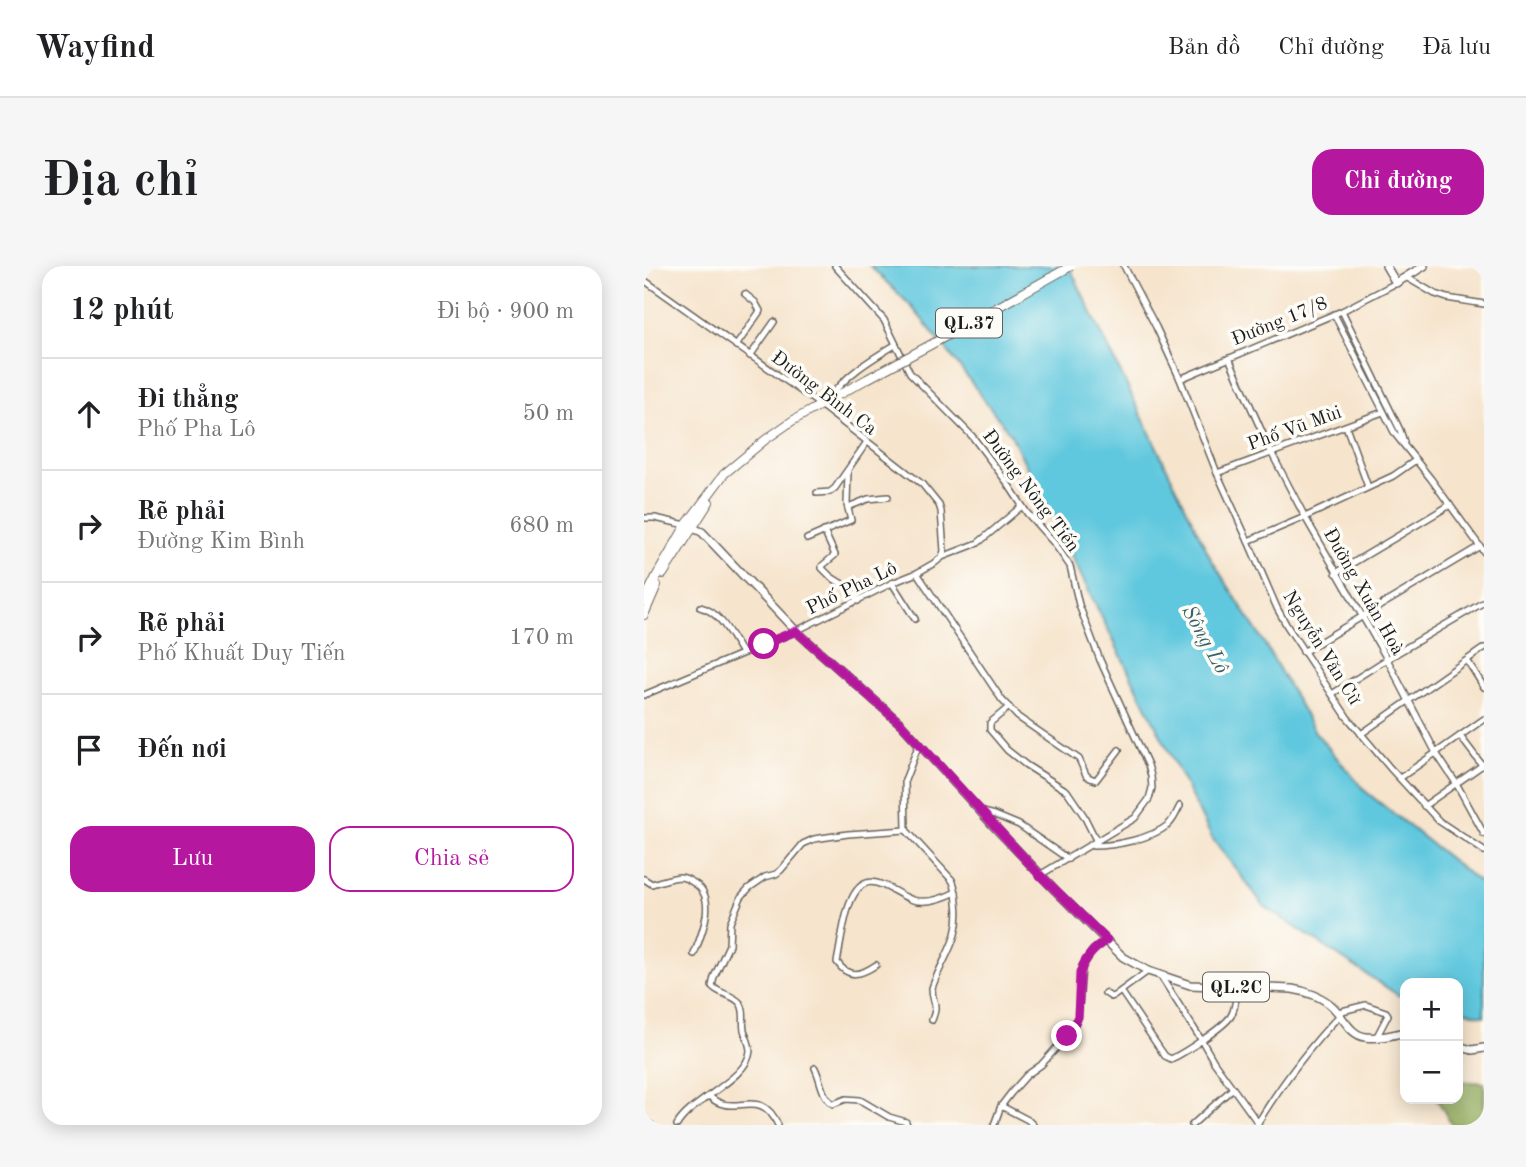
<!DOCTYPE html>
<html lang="vi">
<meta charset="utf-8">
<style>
body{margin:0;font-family:"Old Standard TT",serif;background:#f6f6f6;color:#202124}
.controls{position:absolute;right:21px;bottom:21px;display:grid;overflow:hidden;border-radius:14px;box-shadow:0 4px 18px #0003}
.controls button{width:63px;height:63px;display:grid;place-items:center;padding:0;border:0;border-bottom:2px solid #e0e0e0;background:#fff;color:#202124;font:35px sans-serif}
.stop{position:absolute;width:21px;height:21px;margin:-16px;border:5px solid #b5179e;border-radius:50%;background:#fff}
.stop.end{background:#b5179e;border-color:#fff;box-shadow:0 2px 7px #0008}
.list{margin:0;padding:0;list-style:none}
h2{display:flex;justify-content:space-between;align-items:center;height:91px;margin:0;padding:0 28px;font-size:30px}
h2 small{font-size:23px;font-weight:400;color:#757577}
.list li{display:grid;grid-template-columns:46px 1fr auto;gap:21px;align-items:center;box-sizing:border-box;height:112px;padding:0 28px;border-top:2px solid #e0e0e0}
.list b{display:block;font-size:26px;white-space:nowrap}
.list p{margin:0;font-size:23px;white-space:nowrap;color:#757577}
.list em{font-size:23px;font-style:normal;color:#757577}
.actions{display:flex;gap:14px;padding:21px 28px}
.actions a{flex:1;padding:16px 0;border:2px solid #b5179e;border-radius:21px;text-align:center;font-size:24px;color:#b5179e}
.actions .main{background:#b5179e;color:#fff}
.icon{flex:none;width:38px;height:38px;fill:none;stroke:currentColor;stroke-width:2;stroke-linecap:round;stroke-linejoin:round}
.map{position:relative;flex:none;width:840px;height:859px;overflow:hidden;border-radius:21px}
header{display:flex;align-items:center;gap:42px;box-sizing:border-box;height:98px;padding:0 35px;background:#fff;border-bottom:2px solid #e0e0e0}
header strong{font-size:33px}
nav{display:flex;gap:38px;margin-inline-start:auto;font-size:24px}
.intro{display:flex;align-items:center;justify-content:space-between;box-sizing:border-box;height:168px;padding:0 42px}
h1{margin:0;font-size:49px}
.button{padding:18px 32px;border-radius:21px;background:#b5179e;color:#fff;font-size:24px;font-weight:700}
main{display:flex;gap:42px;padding:0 42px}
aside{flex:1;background:#fff;border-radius:21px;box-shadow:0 4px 18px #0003}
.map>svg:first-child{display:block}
.forest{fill:#92aa5b;stroke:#57633c;stroke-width:2}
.water{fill:#61c8de;stroke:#3e727d;stroke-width:2}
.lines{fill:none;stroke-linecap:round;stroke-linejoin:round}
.minor-casing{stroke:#68625a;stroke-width:8}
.major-casing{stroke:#68625a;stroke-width:10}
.highway-casing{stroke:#68625a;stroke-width:10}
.minor{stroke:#fff;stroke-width:5}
.major{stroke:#fff;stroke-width:7}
.highway{stroke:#fff;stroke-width:8}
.highway-bridge-casing{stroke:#68625a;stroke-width:10;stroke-linecap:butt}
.highway-bridge{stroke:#fff;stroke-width:8}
.route{stroke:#b5179e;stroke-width:9}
.labels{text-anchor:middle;stroke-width:7;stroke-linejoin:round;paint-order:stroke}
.shield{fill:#fdfcf7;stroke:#605f5e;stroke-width:2}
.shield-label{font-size:18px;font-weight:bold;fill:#1c1c1c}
.street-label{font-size:19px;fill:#1c1c1c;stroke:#fdfcf7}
.water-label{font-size:21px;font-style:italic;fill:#38616a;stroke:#fdfcf7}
</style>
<header>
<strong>Wayfind</strong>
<nav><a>Bản đồ</a><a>Chỉ đường</a><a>Đã lưu</a></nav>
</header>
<div class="intro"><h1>Địa chỉ</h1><a class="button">Chỉ đường</a></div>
<main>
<aside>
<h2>12 phút<small>Đi bộ · 900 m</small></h2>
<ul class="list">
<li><svg class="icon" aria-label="ahead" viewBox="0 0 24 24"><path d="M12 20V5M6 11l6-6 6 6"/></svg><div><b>Đi thẳng</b><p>Phố Pha Lô</p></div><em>50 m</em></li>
<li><svg class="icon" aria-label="right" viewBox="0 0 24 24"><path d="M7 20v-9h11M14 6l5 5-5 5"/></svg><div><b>Rẽ phải</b><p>Đường Kim Bình</p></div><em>680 m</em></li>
<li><svg class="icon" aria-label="right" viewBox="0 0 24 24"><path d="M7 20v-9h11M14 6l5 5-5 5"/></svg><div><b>Rẽ phải</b><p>Phố Khuất Duy Tiến</p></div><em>170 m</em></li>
<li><svg class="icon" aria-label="arrive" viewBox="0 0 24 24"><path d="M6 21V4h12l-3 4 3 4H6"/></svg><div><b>Đến nơi</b></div></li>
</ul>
<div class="actions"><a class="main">Lưu</a><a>Chia sẻ</a></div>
</aside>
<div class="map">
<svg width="840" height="859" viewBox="0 0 840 859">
<rect width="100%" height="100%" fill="#fdfcf7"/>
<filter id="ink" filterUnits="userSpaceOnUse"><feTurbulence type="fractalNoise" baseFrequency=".0143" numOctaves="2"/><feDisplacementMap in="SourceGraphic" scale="14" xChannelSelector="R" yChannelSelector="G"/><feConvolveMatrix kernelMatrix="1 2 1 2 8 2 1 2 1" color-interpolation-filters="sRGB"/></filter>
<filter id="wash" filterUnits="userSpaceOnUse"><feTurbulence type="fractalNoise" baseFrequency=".00686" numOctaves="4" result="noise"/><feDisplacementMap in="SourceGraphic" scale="28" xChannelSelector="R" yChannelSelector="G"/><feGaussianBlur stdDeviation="1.57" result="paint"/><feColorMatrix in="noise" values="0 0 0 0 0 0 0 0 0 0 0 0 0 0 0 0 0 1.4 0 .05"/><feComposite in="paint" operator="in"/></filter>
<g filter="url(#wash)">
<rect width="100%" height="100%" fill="#f6e4cc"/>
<polygon class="forest" points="814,815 840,817 840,859 808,859 793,833 814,833"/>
<polygon class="water" points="226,0 425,0 567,293 619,375 671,466 721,525 840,620 840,750 814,743 814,717 761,717 761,731 754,729 621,641 568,572 367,169 299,79 268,41"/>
</g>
<g filter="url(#ink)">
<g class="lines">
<defs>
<g id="minor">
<polyline points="191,0 240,54 266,107 328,170 362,215 383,247 410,277 426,300 435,339 456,394 504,499 507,510 508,522 505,533 491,552 396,609"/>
<polyline points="480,0 512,61 536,113 573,207 604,275 633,342 643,360 703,451 746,502 795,555 840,585"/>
<polyline points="762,11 791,28 803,32 840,38"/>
<polyline points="0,14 175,138 265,208 278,218 295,239 297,245 300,285 298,291"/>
<polyline points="698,45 756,164 760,176"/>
<polyline points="690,48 751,168 787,213 840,286"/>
<polyline points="92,80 116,45 111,36 101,28"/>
<polyline points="106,90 130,56"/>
<polyline points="585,92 627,186 661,251 743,393 792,487 812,517 840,568"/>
<polyline points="536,113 698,45 752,17"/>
<path d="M184,134C201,109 226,94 251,79"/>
<polyline points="702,160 724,221"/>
<polyline points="573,207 739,146"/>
<polyline points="173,227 186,226 191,222 223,176"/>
<polyline points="204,241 224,233 244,231"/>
<polyline points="0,252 11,252 42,259"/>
<polyline points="180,265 191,289 178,300 178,302 187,311 208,324 214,335"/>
<polyline points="163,273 207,254 203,239 204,205"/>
<polyline points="604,275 661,251 749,210 772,194"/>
<polyline points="273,307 358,434 374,451 435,493 442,509 446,512 452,514 475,484"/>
<polyline points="692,307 806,239"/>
<polyline points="248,317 271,353"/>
<path d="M56,341C77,346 87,370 98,387"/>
<polyline points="659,386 836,280"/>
<polyline points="823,394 840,421"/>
<polyline points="688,428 743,393 840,336"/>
<polyline points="0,429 152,365 248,317 273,307 292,296 298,291 334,277 378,240"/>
<polyline points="365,441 346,457 346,464 363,484 382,499 423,525 440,550 453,576"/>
<polyline points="717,468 840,382"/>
<polyline points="816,470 838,499"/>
<path d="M275,478L261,514L262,564L308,614C312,621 312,628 313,636C318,673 299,690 288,722C288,738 295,736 288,754"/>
<polyline points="756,512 840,453"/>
<polyline points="780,540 840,498"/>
<polyline points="339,546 351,549 375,559 424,593"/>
<path d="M449,580C470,580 507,573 524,559C530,554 532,547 536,540"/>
<path d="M0,613L8,618C17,615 27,612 35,611C42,611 45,614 50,617C74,631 58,668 50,688"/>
<path d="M232,699C217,709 204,713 193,696C197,677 199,655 206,637C222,596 246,627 269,634C283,638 300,632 312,626"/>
<polyline points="516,709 558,775 570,796 614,857"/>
<path d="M477,725L516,783L521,790L527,793C540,787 580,761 587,750C592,742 592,730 593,721"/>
<polyline points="461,727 467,731 470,730 504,705"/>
<polyline points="694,746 722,739 742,746 744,749 732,772"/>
<path d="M171,802C177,814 177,830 189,838L202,833L216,834L245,851L262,856L263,859"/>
<path d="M65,830C90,854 116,818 134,859"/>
<polyline points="357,840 384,854 389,859"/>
<polyline points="0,856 7,859"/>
<path d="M613,858C637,819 664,782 696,749"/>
<path d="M33,859C47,834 104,813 106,785C106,778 102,771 100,764C98,755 102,745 96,737C89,728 76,729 68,720L70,711L85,679L86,657L97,631L105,622L121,611L132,608L137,604L159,578L170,573L204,568L262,564"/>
<polyline points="350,859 357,840 367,827 383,809 397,799 426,767 434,751 438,701 449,684 463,674"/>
<polyline points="548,859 588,823"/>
</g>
<g id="major">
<polyline points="742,0 752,17 780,0"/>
<path d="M44,260L58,266L152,365L257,458L347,557L411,624L479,691L504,705L546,719L648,723C662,725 679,731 689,741C700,752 706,769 722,771C734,773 749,769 761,766"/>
<polyline points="814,780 828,784 840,782"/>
</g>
<g id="highway">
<polyline points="19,308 65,236"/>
<polyline points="0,335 13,309 42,259 80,208 121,174 148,155 223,113"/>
<polyline points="0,349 13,319"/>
</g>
</defs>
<use href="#minor" class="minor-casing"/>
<use href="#major" class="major-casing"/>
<use href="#highway" class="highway-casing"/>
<use href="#minor" class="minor"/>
<use href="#major" class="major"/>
<use href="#highway" class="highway"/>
<defs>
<polyline id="highway-bridge" points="223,113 288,78 427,0"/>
</defs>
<use href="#highway-bridge" class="highway-bridge-casing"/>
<use href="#highway-bridge" class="highway-bridge"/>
</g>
</g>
<g class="lines" filter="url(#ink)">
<path class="route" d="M120,378L152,365L257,458L396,609L463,674C450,683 441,691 436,707L434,751L423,770"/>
</g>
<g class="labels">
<g class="shield">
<rect x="292" y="42.5" width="66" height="29" rx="5"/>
<rect x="559" y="706.5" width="66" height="29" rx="5"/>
</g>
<g class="shield-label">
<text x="325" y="63">QL.37</text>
<text x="592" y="727">QL.2C</text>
</g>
<g class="street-label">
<text transform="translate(635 54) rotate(-22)" y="7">Đường 17/8</text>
<text transform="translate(181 126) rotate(37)" y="7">Đường Bình Ca</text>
<text transform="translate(650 161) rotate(-20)" y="7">Phố Vũ Mùi</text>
<text transform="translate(388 224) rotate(53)" y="7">Đường Nông Tiến</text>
<text transform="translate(207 321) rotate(-26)" y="7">Phố Pha Lô</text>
<text transform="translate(721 325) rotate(60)" y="7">Đường Xuân Hoà</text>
<text transform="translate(679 381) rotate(58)" y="7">Nguyễn Văn Cừ</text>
</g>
<g class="water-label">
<text transform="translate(562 373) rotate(61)" y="7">Sông Lô</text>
</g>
</g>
</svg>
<div class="controls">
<button>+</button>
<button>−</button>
</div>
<div class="stop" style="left:120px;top:378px"></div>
<div class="stop end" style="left:423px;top:770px"></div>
</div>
</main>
